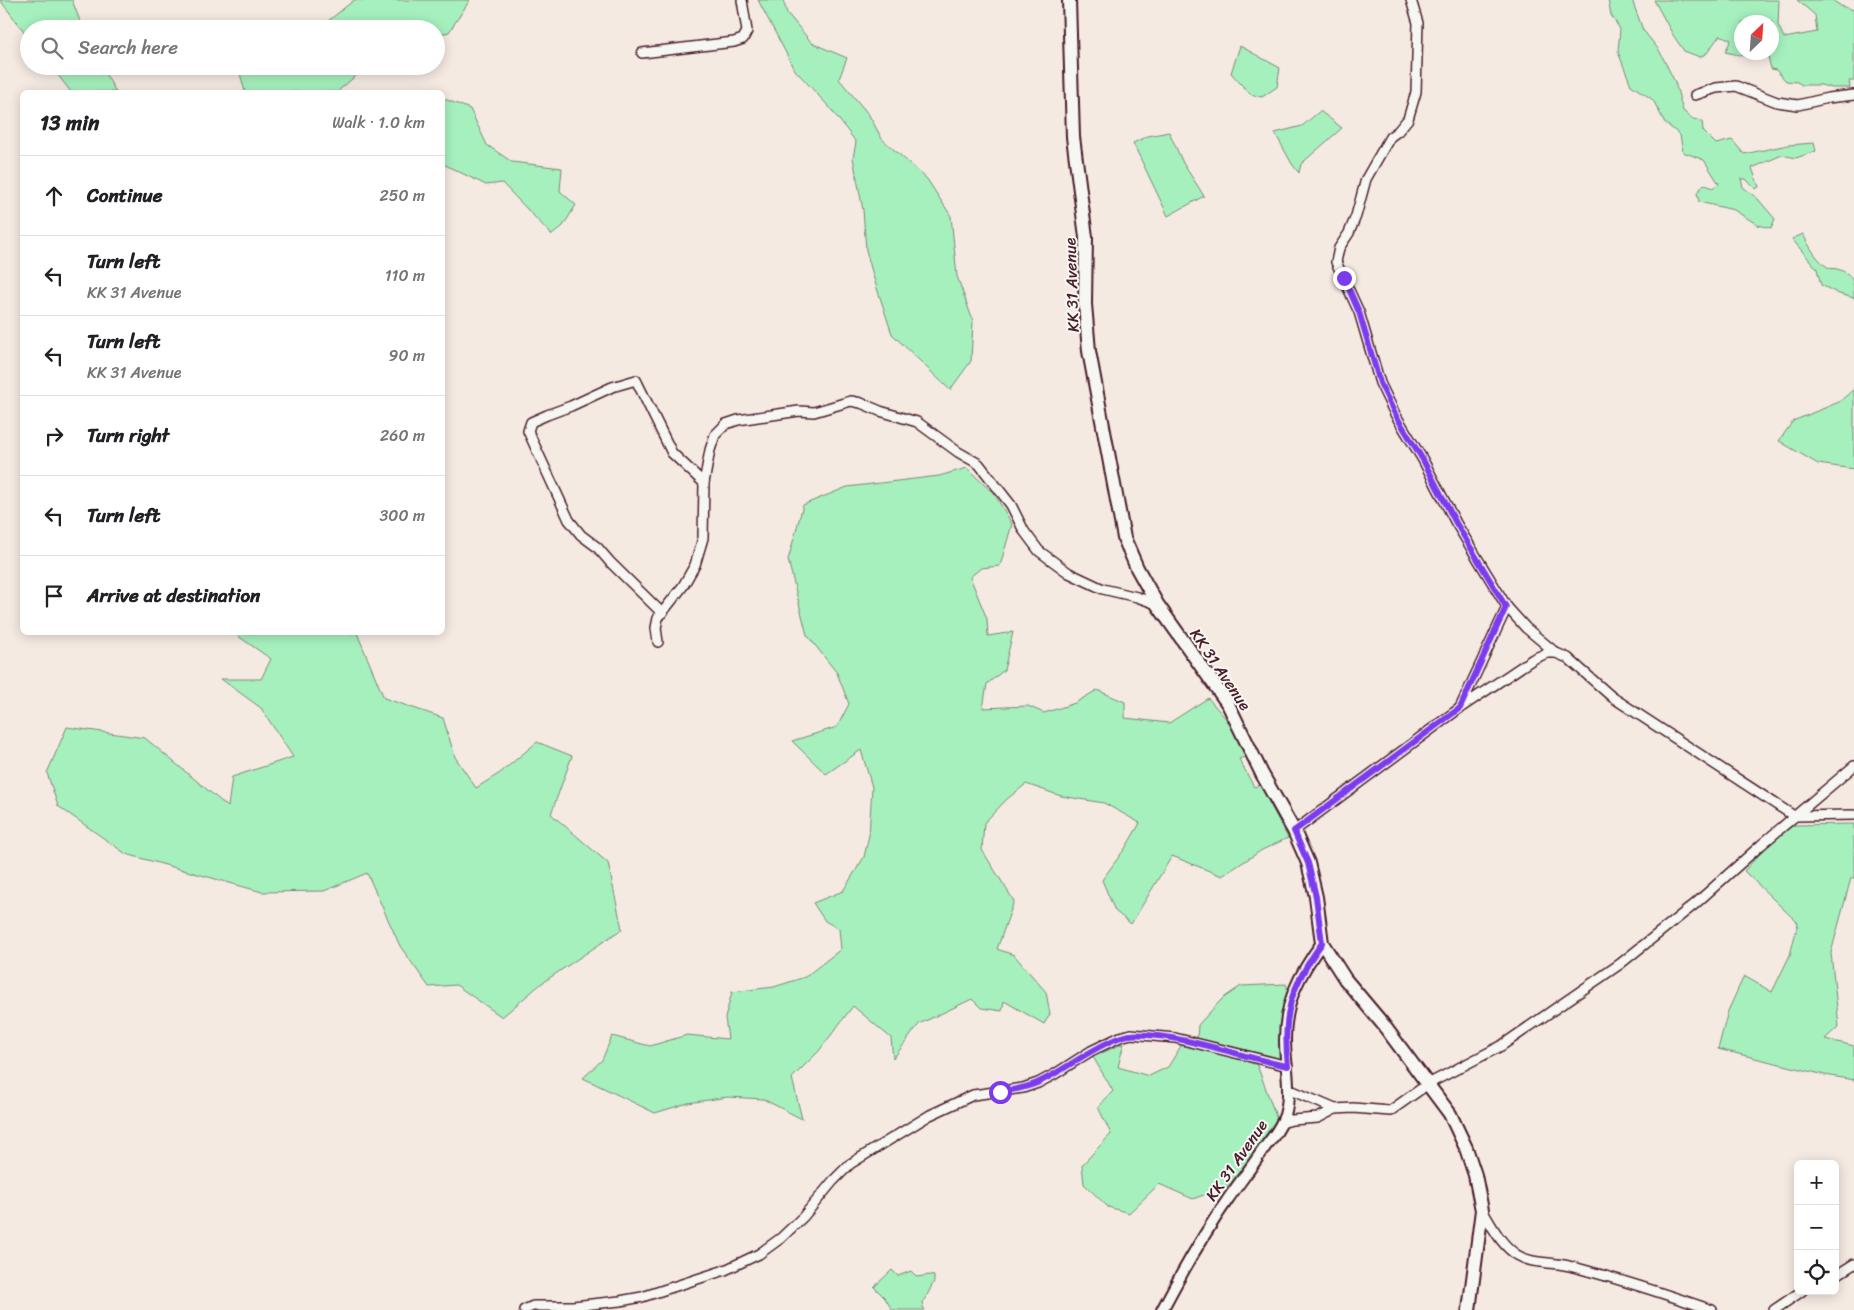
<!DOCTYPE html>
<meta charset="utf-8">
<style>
body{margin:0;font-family:Sriracha,sans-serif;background:#f2f2f2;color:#202124}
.controls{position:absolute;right:15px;bottom:15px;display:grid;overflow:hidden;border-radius:8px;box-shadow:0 2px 12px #0003}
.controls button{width:45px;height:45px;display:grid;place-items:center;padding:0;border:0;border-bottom:1px solid #e0e0e0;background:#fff;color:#202124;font:25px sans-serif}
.compass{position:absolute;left:1734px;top:15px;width:45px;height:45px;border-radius:50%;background:#fff;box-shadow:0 2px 12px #0003;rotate:25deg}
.stop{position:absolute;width:15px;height:15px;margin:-11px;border:4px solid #7c3aed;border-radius:50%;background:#fff}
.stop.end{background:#7c3aed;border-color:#fff;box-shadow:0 1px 5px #0008}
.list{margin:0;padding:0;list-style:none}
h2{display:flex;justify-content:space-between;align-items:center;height:65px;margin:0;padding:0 20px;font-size:21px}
h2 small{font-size:16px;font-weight:400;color:#757577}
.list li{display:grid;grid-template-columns:32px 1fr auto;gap:15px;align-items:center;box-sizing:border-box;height:80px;padding:0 20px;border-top:1px solid #e0e0e0}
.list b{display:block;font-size:19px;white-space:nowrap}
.list p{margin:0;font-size:16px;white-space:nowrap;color:#757577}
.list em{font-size:16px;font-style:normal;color:#757577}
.icon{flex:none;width:28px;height:28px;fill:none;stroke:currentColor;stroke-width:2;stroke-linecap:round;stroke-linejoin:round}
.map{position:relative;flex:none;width:1854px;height:1310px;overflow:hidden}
.search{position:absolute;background:#fff;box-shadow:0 2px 12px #0003;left:20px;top:20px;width:425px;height:55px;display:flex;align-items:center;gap:12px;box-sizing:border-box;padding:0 18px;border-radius:28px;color:#757577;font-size:19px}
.panel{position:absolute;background:#fff;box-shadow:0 2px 12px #0003;left:20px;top:90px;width:425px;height:545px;border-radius:8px}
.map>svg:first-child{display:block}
.green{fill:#a6f0be;stroke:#788874;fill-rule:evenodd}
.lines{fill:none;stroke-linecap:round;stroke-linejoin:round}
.minor-casing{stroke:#4a1f2b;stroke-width:12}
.tertiary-casing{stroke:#4a1f2b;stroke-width:14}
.secondary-casing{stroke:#4a1f2b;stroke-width:16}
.minor{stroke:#f6f6f2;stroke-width:9}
.tertiary{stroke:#f6f6f2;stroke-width:10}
.secondary{stroke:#f6f6f2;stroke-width:12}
.route{stroke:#7c3aed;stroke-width:6}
.labels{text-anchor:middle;stroke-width:4;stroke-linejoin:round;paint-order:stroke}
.street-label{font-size:16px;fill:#4a1f2b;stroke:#f6f6f2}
</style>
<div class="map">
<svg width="1854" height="1310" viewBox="0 0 1854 1310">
<rect width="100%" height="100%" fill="#f5eae2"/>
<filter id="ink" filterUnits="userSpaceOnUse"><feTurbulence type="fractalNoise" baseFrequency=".02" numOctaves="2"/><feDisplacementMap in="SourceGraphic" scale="10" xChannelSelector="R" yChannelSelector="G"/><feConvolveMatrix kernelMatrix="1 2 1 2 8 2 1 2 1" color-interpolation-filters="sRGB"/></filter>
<g filter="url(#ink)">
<g class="green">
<polygon points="0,0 72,0 83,29 29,29 29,38"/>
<polygon points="354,0 470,0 449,32 436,35 436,29 315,29 327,22"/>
<polygon points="758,0 783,0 787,13 812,43 847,58 839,79 869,115 882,139 927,179 951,216 957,276 973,321 971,361 950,390 892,334 874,279 866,250 863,210 853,158 856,142 830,108 795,70"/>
<polygon points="1608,0 1632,0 1643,30 1659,50 1675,82 1683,111 1693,119 1702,121 1703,131 1716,144 1732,140 1744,154 1788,145 1814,143 1816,151 1796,158 1782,155 1752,168 1759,187 1755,189 1746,179 1741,179 1743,187 1758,199 1775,219 1771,228 1758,225 1734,210 1699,202 1697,193 1704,184 1712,188 1719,184 1704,160 1683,152 1680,135 1665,123 1653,100 1631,85 1618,52 1620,29 1611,15"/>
<path d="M1654,0H1779L1778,25L1784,38L1817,32L1815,15L1797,0H1832L1841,6L1854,10V81H1849L1850,88H1832L1821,85H1802L1797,82L1786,81L1776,70L1771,69L1768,57L1754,58L1725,52L1731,40L1720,35L1707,53L1700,57L1684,51L1673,35ZM1742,22H1772V52H1742Z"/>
<polygon points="1240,46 1280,68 1277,87 1262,97 1250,94 1231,73"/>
<polygon points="51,66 101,66 116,92 71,92"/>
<polygon points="238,66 367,66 337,92 245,92"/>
<polygon points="442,98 470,109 487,145 512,162 562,168 560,191 576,205 563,226 552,235 502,183 486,185 443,164"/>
<polygon points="1320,111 1342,128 1301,164 1299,173 1292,164 1275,133 1302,126"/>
<polygon points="1169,132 1183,163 1204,196 1168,216 1133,143 1148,136"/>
<path d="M1803,234C1809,246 1817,261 1829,268C1832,269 1834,268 1837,269C1854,274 1854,282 1854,298L1839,294L1821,285L1817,269L1792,239Z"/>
<polygon points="1854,389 1854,469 1818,464 1779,441 1793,421 1839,402"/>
<polygon points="967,468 995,495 1012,524 1000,566 981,568 970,577 987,619 988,636 1013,632 1004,670 987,684 983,708 1028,706 1044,713 1075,703 1097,690 1125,702 1125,718 1169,723 1208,698 1233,727 1253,754 1239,759 1254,787 1260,785 1288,838 1262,850 1222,876 1172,856 1131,924 1115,911 1102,880 1126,847 1140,823 1104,803 1061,796 1026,784 1007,799 984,823 982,850 1014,901 997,949 1014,955 1046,992 1050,1014 1044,1024 1004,1001 1002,1011 981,1008 972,999 919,1024 893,1059 891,1038 853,1006 819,1051 792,1078 802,1119 763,1099 728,1097 688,1103 655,1113 583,1078 602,1060 612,1036 650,1046 687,1035 728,1039 725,1018 732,992 774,987 805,977 841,949 839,929 825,921 813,903 843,891 864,857 869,835 872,787 861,750 826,774 792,741 837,727 849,704 837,673 807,635 795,588 788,560 803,505 847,487 939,476"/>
<polygon points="236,633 357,633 384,698 443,718 455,757 476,788 500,773 537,742 572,756 551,814 608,863 622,929 542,983 502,1017 456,985 429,987 400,946 367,873 324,891 262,892 126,854 58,806 47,773 67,727 145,738 228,807 232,777 293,757 261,708 221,679 261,679 271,659 238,636"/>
<polygon points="1854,824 1854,878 1851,878 1831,953 1839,1026 1825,1039 1854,1046 1854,1080 1825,1075 1718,1049 1728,1011 1744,976 1772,992 1790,955 1798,923 1744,871 1773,840 1794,825"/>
<polygon points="1286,984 1288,991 1280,1023 1284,1028 1281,1063 1197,1039 1198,1025 1222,999 1241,986"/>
<polygon points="1184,1041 1207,1047 1257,1065 1277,1119 1259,1148 1228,1186 1193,1199 1159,1184 1129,1213 1108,1207 1084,1184 1082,1165 1111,1134 1098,1107 1113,1091 1093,1057 1124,1043 1118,1067 1149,1076 1168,1067"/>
<path d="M892,1270L898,1276L911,1271L917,1277L929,1275L934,1276V1282C930,1288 927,1298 922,1302L923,1307L925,1310H892L885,1298L874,1287Z"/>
</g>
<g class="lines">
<defs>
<g id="minor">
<polyline points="1411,0 1418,23 1416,92 1408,119 1398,131 1390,137 1366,179 1356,216 1349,233 1339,248 1336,262 1359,312 1380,383 1395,414 1423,460 1456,523 1507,607 1526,628 1556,653"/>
<polyline points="642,53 734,42 743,39 747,31 742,0"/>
<polyline points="1695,95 1716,88 1736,86 1777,102 1798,105 1828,98 1854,95"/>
<polyline points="661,612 610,562 597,547 581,535 569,520 528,431 531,422 547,415 571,406 612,387 636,380 672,453 704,483"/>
<polyline points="658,642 656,628 658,618 683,586 695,565 703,538 704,483 710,450 715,435 726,424 738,420 799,411 814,412 851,401 861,403 880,411 917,422 958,452 979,464 1011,505 1024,531 1039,551 1069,573 1103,589 1137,597 1157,604"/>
<polyline points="1460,708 1507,607"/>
<polyline points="1294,831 1460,708 1533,659 1547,653 1556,653 1568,658 1612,697 1794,816 1854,815"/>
<polyline points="1288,1089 1335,1109 1353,1108 1390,1111 1428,1084 1501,1046 1620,964 1695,904 1761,845 1854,766"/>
<polyline points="1281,1123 1292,1120 1318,1118 1335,1109"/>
<path d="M1482,1210C1492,1226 1501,1245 1517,1255C1533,1265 1551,1261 1569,1266C1617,1278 1665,1294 1712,1310"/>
<polyline points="1835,1276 1854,1264"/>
<polyline points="524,1310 533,1306 573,1306 620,1301 642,1297 725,1270 759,1254 781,1238 803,1217 833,1181 850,1164 930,1115 973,1095 1023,1088 1038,1083 1055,1074 1091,1051 1120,1037 1131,1034 1175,1038 1288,1066"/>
<polyline points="1774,1310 1802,1291"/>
</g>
<path id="tertiary" d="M1162,1310C1182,1272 1203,1235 1228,1199C1240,1182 1253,1165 1265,1147C1273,1137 1281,1127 1285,1115C1292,1090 1285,1065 1285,1040C1285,1001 1300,973 1322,943"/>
<polyline id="secondary" points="1069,0 1073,137 1086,237 1085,304 1089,351 1124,538 1137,568 1157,604 1228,704 1262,774 1294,831 1308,863 1316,897 1322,943 1345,979 1382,1023 1450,1114 1466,1148 1475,1175 1482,1210 1469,1310"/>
</defs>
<use href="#minor" class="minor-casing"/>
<use href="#tertiary" class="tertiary-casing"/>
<use href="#secondary" class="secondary-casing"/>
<use href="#minor" class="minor"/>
<use href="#tertiary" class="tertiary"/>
<use href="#secondary" class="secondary"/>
</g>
</g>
<g class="lines" filter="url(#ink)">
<path class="route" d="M1000,1092C1013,1090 1025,1088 1037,1083C1066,1070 1090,1048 1121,1037C1133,1033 1145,1035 1158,1036C1203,1041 1244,1058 1288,1066C1282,1013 1291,986 1322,943L1316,897L1308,863L1294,831L1460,708L1506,607L1456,523L1423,460L1395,414L1380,383L1359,312L1344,278"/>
</g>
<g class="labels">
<g class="street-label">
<text transform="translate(1071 285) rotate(-92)" y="6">KK 31 Avenue</text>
<text transform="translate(1221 669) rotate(56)" y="6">KK 31 Avenue</text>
<text transform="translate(1236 1160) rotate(-55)" y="6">KK 31 Avenue</text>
</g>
</g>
</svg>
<div class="controls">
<button>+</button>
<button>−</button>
<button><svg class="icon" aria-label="locate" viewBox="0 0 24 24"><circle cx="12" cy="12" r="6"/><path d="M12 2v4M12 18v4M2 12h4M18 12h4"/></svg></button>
</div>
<svg class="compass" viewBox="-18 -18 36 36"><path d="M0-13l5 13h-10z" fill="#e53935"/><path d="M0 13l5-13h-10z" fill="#757577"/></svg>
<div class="stop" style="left:1000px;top:1092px"></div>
<div class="stop end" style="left:1344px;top:278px"></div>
<div class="search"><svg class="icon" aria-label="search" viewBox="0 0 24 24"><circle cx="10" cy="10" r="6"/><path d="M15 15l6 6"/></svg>Search here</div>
<section class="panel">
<h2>13 min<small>Walk · 1.0 km</small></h2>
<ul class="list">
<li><svg class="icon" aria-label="ahead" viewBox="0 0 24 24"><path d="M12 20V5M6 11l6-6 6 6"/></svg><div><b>Continue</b></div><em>250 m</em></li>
<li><svg class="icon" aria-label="left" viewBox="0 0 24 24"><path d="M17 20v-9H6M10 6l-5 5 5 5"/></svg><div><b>Turn left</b><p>KK 31 Avenue</p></div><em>110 m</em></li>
<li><svg class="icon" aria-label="left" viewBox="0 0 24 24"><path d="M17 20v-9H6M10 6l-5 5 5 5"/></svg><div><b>Turn left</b><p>KK 31 Avenue</p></div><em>90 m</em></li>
<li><svg class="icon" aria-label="right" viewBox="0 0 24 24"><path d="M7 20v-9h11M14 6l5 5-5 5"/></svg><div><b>Turn right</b></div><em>260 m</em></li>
<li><svg class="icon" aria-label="left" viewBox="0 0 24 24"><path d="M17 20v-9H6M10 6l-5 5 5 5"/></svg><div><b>Turn left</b></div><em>300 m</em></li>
<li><svg class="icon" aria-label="arrive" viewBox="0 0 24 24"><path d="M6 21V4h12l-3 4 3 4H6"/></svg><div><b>Arrive at destination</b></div></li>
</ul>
</section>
</div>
